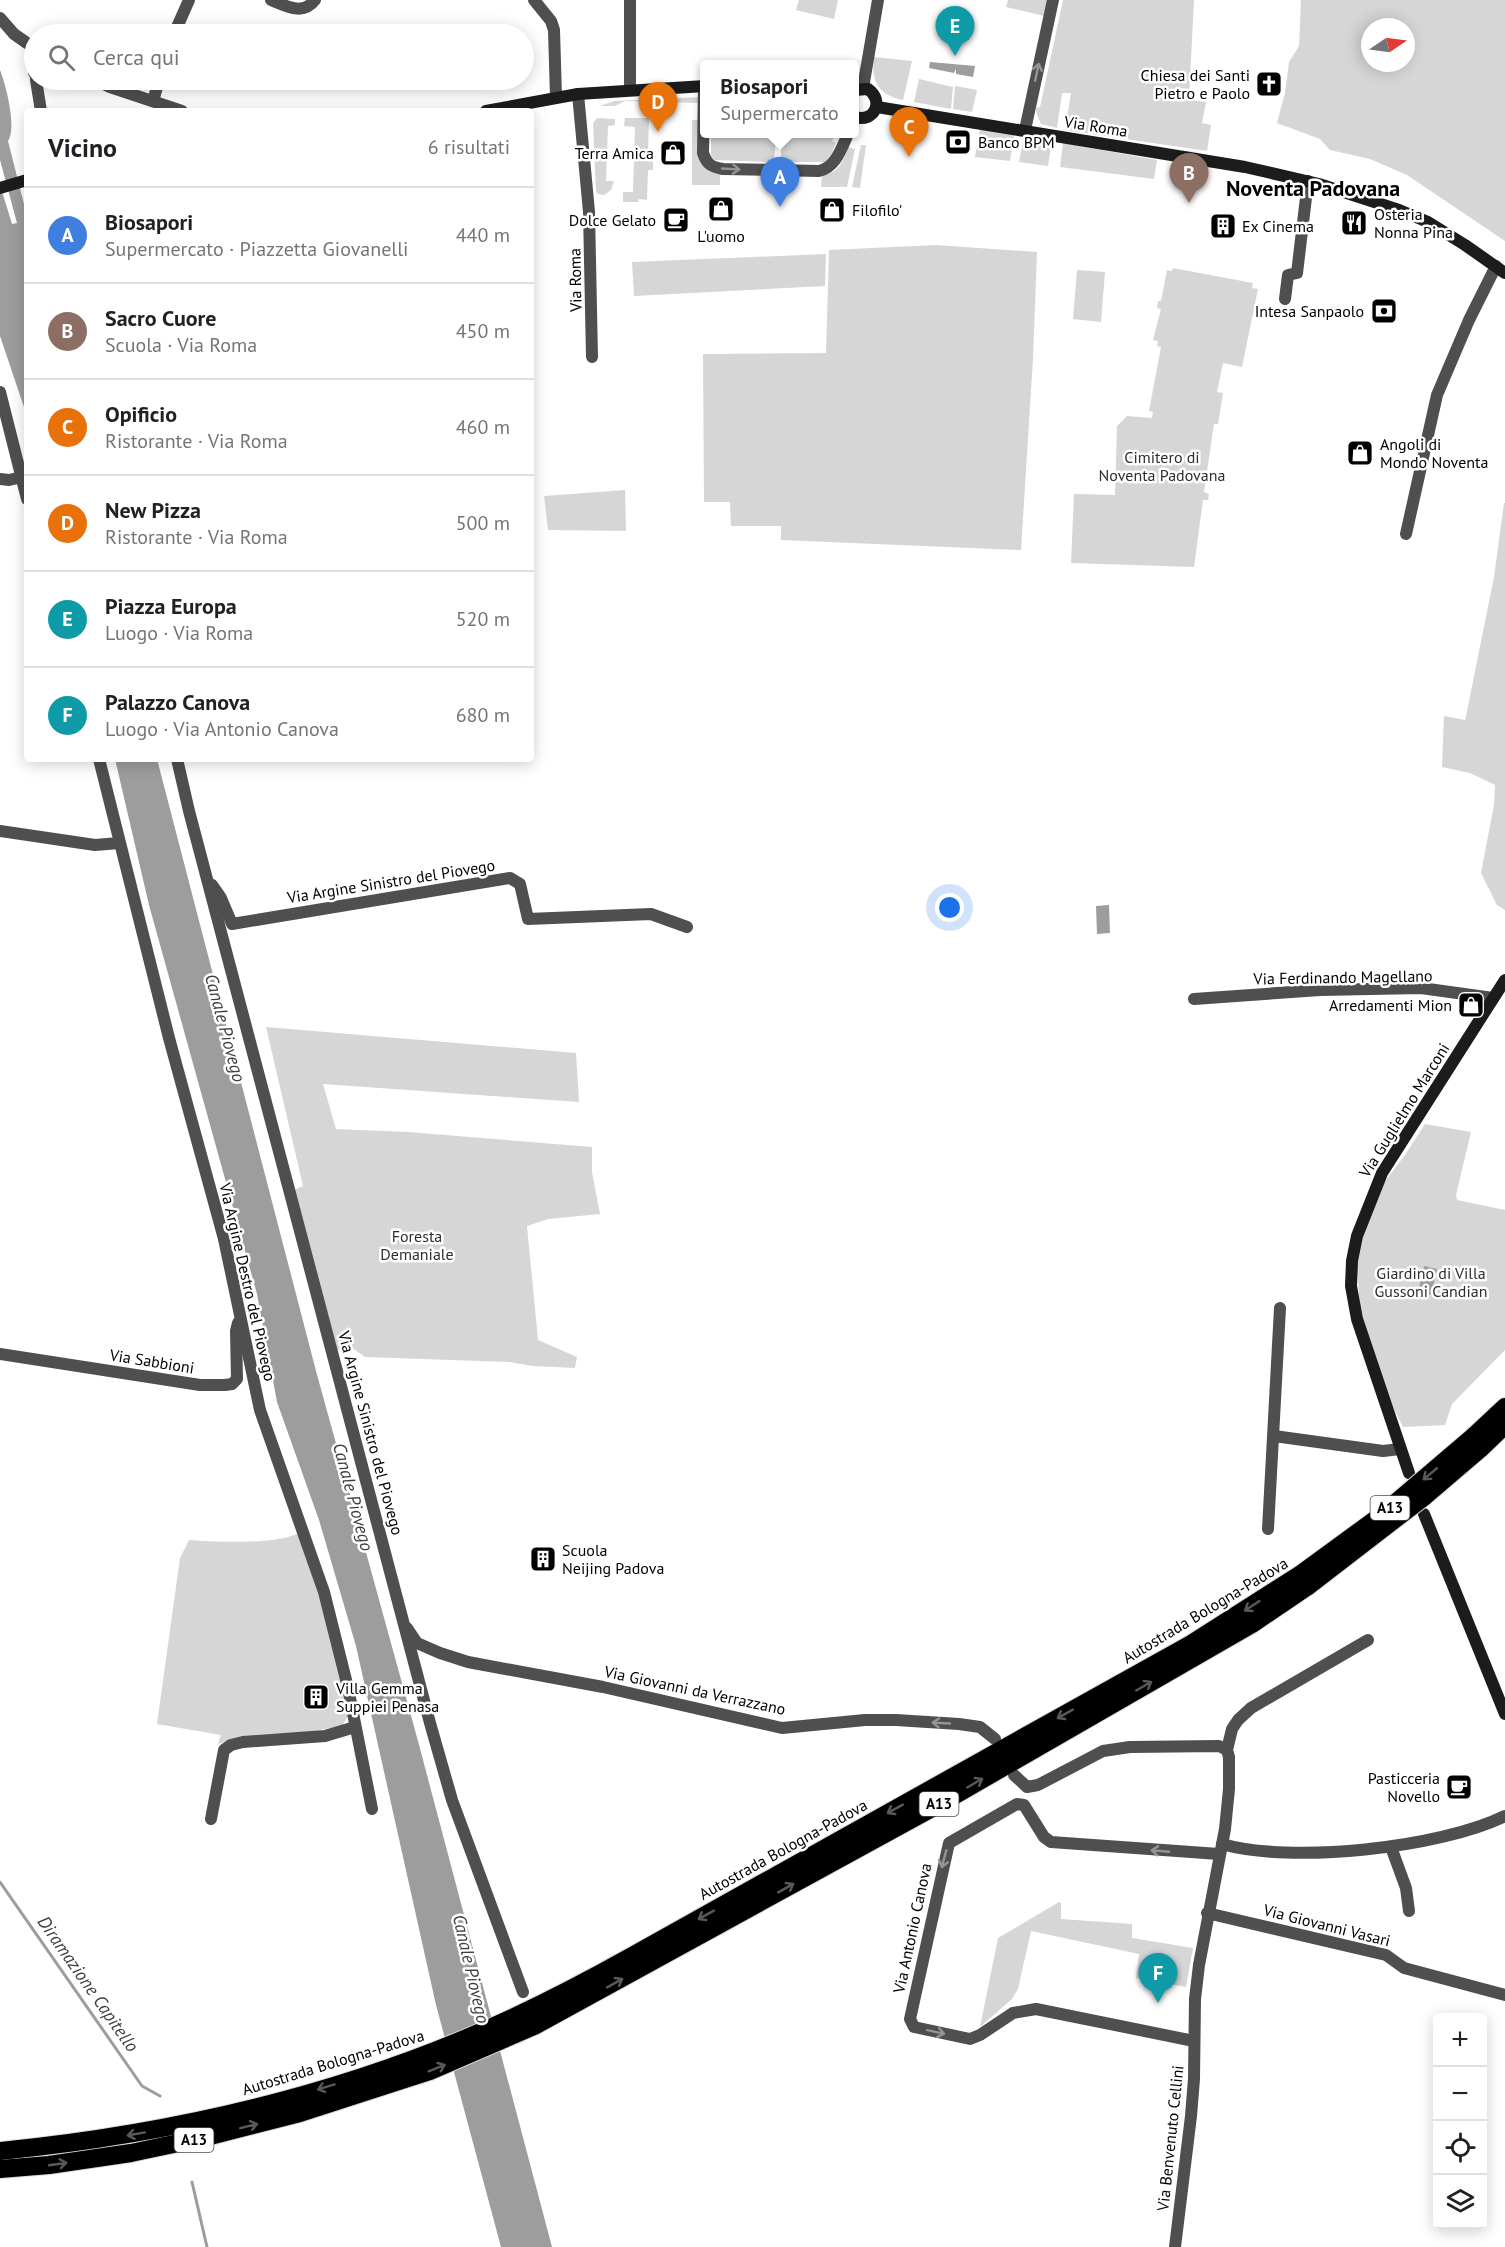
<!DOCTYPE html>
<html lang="it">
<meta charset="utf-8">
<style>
body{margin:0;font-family:"PT Sans",sans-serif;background:#f6f6f6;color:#202124}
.controls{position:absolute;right:18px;bottom:18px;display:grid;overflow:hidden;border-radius:6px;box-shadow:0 3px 15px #0003}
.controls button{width:54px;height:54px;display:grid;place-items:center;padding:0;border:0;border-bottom:2px solid #e0e0e0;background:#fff;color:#202124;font:30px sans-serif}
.compass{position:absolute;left:1361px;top:18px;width:54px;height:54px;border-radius:50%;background:#fff;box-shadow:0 3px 15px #0003;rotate:77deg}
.you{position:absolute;left:950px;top:908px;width:21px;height:21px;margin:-15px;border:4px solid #fff;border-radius:50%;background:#1a73e8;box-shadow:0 0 0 9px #1a73e833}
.badge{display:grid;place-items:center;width:39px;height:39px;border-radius:50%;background:#1a73e8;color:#fff;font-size:20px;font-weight:700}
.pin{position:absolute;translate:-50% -50px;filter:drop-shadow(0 2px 3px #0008)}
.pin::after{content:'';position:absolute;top:32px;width:21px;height:18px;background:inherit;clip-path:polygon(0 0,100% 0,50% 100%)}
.popup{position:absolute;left:700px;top:60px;width:159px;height:78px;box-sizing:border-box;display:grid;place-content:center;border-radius:6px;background:#fff;filter:drop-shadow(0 2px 4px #0005);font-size:20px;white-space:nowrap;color:#757577}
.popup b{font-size:22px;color:#202124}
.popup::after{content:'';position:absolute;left:50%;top:100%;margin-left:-12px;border:12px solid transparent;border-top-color:#fff}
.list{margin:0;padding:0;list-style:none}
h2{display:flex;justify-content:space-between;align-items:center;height:78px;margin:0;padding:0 24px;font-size:26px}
h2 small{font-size:20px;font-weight:400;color:#757577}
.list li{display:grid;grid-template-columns:39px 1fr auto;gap:18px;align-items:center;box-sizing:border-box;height:96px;padding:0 24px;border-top:2px solid #e0e0e0}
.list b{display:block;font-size:22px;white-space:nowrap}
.list p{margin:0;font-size:20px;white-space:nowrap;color:#757577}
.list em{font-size:20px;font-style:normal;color:#757577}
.icon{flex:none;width:33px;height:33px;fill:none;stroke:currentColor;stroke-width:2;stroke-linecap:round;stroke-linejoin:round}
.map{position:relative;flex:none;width:1505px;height:2247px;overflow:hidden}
.search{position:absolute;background:#fff;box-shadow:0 3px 15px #0003;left:24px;top:24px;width:510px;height:66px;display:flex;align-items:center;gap:15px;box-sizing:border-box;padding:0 21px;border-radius:33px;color:#757577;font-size:22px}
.panel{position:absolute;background:#fff;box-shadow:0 3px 15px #0003;left:24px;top:108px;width:510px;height:654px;border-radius:6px}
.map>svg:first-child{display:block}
.green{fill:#d6d6d6;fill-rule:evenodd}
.water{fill:#9d9d9d}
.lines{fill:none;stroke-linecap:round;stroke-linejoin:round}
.stream{stroke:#9d9d9d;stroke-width:3}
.highway-casing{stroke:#dbdbdb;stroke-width:20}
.street{stroke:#4f4f4f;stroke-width:12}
.secondary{stroke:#1c1c1c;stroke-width:12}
.highway{stroke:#000;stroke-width:18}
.highway-bridge-casing{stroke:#dbdbdb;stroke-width:20;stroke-linecap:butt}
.highway-bridge{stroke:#000;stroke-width:18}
.oneway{stroke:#959595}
.oneway2{stroke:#595959}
.labels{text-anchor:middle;stroke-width:5;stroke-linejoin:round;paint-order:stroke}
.shield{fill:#fff;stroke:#4c4c4c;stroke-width:1.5}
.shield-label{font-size:15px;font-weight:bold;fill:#000}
.poi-label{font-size:16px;fill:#000;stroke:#fff;text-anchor:start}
.street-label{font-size:16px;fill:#000;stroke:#fff}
.park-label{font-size:16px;fill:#2d2d2d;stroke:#fff}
.water-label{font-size:18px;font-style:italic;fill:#3e3e3e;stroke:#fff}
.district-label{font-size:22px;font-weight:bold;fill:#000;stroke:#fff}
</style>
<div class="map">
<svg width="1505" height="2247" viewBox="0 0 1505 2247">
<rect width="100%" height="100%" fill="#fff"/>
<g class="green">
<polygon points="799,0 838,0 834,19 796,10"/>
<polygon points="1008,0 1048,0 1044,16 1006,7"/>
<polygon points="1063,0 1194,0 1189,100 1206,102 1202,123 1211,125 1207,151 1065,130 1071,93 1062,93 1057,128 1041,124 1037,115 1036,108 1040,107"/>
<path d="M1301,0H1505V241L1407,175L1370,159L1330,150L1320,139L1277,123L1285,93L1289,62L1299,46ZM1370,27H1406V63H1370Z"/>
<path d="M874,57L912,61L903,100C878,95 871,82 874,57Z"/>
<polygon points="919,79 953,87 951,109 914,102"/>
<polygon points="955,86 977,90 972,112 953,109"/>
<polygon points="700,97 699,103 625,101 615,106 600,106 614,101"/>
<polygon points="597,118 615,119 615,125 608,126 606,181 614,181 611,190 604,195 598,194 596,191 593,123"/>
<polygon points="625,118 649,118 648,152 653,153 653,170 648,170 647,200 639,199 638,202 623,202 623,192 633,192 635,127 624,126"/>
<polygon points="692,120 700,120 699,154 720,173 720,185 692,185"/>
<polygon points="980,128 1014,135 1010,161 975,157"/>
<polygon points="711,134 776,134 774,162 714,160 711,156"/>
<polygon points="781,134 835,134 832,141 836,143 830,157 825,162 781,162"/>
<polygon points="1024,136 1052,141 1048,166 1019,162"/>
<polygon points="1063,143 1157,160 1154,179 1060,167"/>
<polygon points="861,145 866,145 860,188 852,187"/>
<path d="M848,147L855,149L847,187H821L822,175C839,173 843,162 848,147Z"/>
<polygon points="936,245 1037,252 1033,359 1021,550 781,540 781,526 731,526 730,502 704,502 703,354 826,353 829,250"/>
<polygon points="826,254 825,286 634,296 632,262"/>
<polygon points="1173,268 1253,283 1252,288 1258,289 1242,367 1223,363 1217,392 1223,393 1218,424 1214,424 1204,492 1209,494 1208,500 1203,500 1194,567 1071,563 1074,494 1115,495 1117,426 1127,416 1152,418 1153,412 1149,411 1161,347 1157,346 1158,341 1153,340 1161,309 1157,308 1158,301 1161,301 1167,270 1172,271"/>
<polygon points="1077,270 1105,272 1101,322 1073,319"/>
<polygon points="625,490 626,531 548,530 544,496"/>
<polygon points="1504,503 1505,503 1505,910 1497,905 1481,873 1494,805 1495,785 1470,773 1442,767 1444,716 1465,720 1466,716 1494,577"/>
<polygon points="266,1027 576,1053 579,1102 323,1084 336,1129 408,1132 592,1147 592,1172 600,1214 548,1219 527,1226 538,1340 577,1357 575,1368 533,1366 509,1362 365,1357 350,1346 337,1350 289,1192 303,1186"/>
<polygon points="1425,1124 1471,1132 1456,1195 1457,1200 1505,1210 1505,1350 1452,1404 1445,1425 1403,1427 1394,1409 1371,1347 1360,1308 1357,1268 1363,1237 1382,1185 1405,1155"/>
<path d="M299,1533L320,1600L348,1716L342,1726L296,1734L243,1737L218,1744L221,1735L157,1724L180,1558L189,1540C215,1542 276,1545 299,1533Z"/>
<polygon points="1059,1902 1061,1903 1061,1919 1132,1924 1132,1938 1193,1948 1186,1987 1136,1978 1139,1954 1031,1931 1018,1989 1012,1999 980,2027 998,1938"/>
</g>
<g class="water">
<polygon points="953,16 972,20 969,40 949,35"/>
<polygon points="930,62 975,66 973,77 956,74 956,69 954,73 929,68"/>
<path d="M0,70C6,85 17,128 8,141L27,216V416L0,336V185L12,224L17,223L0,160Z"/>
<polygon points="115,759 157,759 316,1371 418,1741 552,2247 501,2247 436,2005 356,1646 319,1520 277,1402 257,1294 149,905"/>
<polygon points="1109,905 1110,933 1097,934 1096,906"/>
<polygon points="1424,1266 1437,1269 1431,1295 1418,1292"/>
</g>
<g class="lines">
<g class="stream">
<polyline points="0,1882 142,2086 160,2096"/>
<polyline points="192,2182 207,2247"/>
</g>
<defs>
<g id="highway">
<polyline points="1474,1436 1505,1407"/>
<polyline points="1480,1449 1505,1425"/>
<path d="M0,2151C171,2134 342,2095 499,2024C545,2003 589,1980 632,1956L1191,1644L1301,1574"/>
<polyline points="0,2169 49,2165 131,2153 202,2138 300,2113 430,2071 534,2026 941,1803 1252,1624 1308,1586"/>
</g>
</defs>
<use href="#highway" class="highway-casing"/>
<g class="street">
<path d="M271,0C286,6 303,16 315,0"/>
<polyline points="534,0 551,21 554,30 556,97"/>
<polyline points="0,18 14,34 34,48"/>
<polyline points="174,34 189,0"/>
<polyline points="34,63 34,73"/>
<polyline points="36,80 41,111"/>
<polyline points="95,80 110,87 182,111"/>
<path d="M704,86L703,153C707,165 712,167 723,169L819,171C836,167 841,149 848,134"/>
<polyline points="863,88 878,0"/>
<polyline points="630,89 630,0"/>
<polyline points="578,94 589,212 592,357"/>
<polyline points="153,101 159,80"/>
<polyline points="1025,130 1053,0"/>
<polyline points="1285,299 1288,275 1297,273 1308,181"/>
<polyline points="0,392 27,499"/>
<polyline points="0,479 9,480 22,477"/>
<polyline points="1406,534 1437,395 1469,320 1496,266"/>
<polyline points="99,759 169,1038 224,1239 260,1410 324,1592 348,1688 372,1809"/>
<polyline points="177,759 189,811 430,1723 452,1800 523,1992"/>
<polyline points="0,831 95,845 119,843"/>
<polyline points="212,885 221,898 232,924 510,878 520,884 528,919 651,914 687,927"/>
<polyline points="1194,999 1320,990 1421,988 1493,998"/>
<polyline points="0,1354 200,1385 225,1385 232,1384 237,1379 236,1331 238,1323"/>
<polyline points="1274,1436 1383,1451 1400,1449"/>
<polyline points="1268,1529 1280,1308"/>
<polyline points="407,1628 417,1643 440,1653 468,1662 603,1687 782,1728 865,1720 896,1720 959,1724 980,1727 995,1739"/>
<polyline points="1014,1775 1027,1787 1038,1785 1103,1751 1130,1747 1219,1746 1227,1750"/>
<polyline points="211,1819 224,1750 231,1745 243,1742 325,1736 355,1727"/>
<path d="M1222,1844C1291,1864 1440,1848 1505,1816"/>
<polyline points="1391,1847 1406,1888 1409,1911"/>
<polyline points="1207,1913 1386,1955 1404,1968 1505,1995"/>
<polyline points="1194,2041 1036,2009 1013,2013 980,2035 970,2039 914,2027 910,2019 949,1843 1017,1804 1024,1805 1044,1837 1051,1842 1219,1854"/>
<polyline points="1175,2247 1191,2116 1194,2079 1195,1999 1199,1965 1225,1829 1229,1789 1229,1757 1227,1750 1232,1729 1238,1720 1251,1708 1368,1640"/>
</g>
<g class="secondary">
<path d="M855,90L868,89C885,101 874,123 855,117"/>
<polyline points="877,107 1245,167 1319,184 1399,210 1428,222 1465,245 1505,273"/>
<polyline points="486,111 578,94 705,86"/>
<polyline points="0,188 27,180"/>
<polyline points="1409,1473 1357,1319 1351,1286 1352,1261 1357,1236 1382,1173 1505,980"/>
<polyline points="1424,1514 1505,1714"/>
</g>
<use href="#highway" class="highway"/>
<defs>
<g id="highway-bridge">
<polyline points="1301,1574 1379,1517 1474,1436"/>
<polyline points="1308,1586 1425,1496 1480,1449"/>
</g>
</defs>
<use href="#highway-bridge" class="highway-bridge-casing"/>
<use href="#highway-bridge" class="highway-bridge"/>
</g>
<defs><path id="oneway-shaft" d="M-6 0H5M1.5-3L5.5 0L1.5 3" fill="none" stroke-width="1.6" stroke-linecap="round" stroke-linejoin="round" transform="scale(1.5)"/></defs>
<g class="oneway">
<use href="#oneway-shaft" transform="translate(1037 72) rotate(-78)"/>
<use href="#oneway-shaft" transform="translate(731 169) rotate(3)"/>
<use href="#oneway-shaft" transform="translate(941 1723) rotate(-177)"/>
<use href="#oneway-shaft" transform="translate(1160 1851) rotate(-175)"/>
<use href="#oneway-shaft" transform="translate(944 1859) rotate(105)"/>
<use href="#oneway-shaft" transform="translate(936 2032) rotate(12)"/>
</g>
<g class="oneway2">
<use href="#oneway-shaft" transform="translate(1430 1474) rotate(140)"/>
<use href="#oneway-shaft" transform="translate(1252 1606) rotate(147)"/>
<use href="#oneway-shaft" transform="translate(1144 1686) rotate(-30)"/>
<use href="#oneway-shaft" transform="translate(1065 1714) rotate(151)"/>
<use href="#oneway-shaft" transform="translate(975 1783) rotate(-30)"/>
<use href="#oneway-shaft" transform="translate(895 1809) rotate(151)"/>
<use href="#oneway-shaft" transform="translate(786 1888) rotate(-29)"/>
<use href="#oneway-shaft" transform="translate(706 1915) rotate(151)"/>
<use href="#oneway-shaft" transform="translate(615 1983) rotate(-29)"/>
<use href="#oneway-shaft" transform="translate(437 2068) rotate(-22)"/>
<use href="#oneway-shaft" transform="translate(326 2087) rotate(163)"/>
<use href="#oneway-shaft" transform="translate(249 2126) rotate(-14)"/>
<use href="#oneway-shaft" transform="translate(136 2134) rotate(170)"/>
<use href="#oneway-shaft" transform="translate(58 2164) rotate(-8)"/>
</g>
<defs>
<symbol id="church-square" viewBox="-11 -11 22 22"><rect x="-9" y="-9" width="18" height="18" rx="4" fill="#000" stroke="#fff"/><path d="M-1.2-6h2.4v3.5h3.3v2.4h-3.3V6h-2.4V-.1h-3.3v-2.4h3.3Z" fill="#fff"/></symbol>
<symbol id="bank-square" viewBox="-11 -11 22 22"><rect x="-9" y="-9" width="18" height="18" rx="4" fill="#000" stroke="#fff"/><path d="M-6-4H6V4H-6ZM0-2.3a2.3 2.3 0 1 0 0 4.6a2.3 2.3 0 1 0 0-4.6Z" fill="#fff"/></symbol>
<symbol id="shop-square" viewBox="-11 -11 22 22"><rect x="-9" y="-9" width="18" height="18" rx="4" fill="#000" stroke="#fff"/><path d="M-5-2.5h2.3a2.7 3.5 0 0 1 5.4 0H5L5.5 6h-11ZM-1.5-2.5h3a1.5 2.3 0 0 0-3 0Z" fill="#fff"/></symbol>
<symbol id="cafe-square" viewBox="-11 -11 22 22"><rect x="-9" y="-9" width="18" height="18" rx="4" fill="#000" stroke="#fff"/><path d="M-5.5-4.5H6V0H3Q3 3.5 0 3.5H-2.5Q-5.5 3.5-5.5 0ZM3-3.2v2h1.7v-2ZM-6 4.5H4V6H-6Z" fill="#fff"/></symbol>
<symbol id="restaurant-square" viewBox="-11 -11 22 22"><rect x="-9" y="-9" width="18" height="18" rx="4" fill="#000" stroke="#fff"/><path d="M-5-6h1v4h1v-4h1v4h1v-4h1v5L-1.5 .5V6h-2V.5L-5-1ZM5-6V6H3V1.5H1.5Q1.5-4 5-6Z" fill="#fff"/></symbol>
<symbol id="building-square" viewBox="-11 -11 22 22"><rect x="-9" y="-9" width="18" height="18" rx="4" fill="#000" stroke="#fff"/><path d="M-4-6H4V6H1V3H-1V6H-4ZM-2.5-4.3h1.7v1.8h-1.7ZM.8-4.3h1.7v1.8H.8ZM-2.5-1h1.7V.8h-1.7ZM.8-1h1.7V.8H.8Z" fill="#fff"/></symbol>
</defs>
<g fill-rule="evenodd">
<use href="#church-square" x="1254" y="69" width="30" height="30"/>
<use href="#bank-square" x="943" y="127" width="30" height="30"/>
<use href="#shop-square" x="658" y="138" width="30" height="30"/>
<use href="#shop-square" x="706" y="194" width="30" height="30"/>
<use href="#shop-square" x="817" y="195" width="30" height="30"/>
<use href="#cafe-square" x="661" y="205" width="30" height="30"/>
<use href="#restaurant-square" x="1339" y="208" width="30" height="30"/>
<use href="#building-square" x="1208" y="211" width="30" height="30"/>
<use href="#bank-square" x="1369" y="296" width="30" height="30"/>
<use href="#shop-square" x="1345" y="438" width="30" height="30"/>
<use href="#shop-square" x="1456" y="990" width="30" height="30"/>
<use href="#building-square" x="528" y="1544" width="30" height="30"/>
<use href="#building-square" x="301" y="1682" width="30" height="30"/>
<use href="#cafe-square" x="1444" y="1772" width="30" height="30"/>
</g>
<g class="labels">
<g class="shield">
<rect x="1370.5" y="1496" width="39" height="24" rx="4.5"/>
<rect x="919.5" y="1792" width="39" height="24" rx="4.5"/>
<rect x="174.5" y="2128" width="39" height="24" rx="4.5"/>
</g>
<g class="shield-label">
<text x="1390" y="1513">A13</text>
<text x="939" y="1809">A13</text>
<text x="194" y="2145">A13</text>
</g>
<g class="poi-label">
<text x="1250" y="81" text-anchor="end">Chiesa dei Santi<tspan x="1250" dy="18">Pietro e Paolo</tspan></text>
<text x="978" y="148">Banco BPM</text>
<text x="654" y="159" text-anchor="end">Terra Amica</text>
<text x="852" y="216">Filofilo'</text>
<text x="1374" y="220">Osteria<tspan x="1374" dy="18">Nonna Pina</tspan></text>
<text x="656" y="226" text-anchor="end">Dolce Gelato</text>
<text x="1242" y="232">Ex Cinema</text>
<text x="721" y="242" text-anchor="middle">L'uomo</text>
<text x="1364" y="317" text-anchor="end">Intesa Sanpaolo</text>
<text x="1380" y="450">Angoli di<tspan x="1380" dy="18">Mondo Noventa</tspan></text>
<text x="1452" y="1011" text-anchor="end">Arredamenti Mion</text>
<text x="562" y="1556">Scuola<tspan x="562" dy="18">Neijing Padova</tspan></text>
<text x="336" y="1694">Villa Gemma<tspan x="336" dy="18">Suppiei Penasa</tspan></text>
<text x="1440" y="1784" text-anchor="end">Pasticceria<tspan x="1440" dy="18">Novello</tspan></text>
</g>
<g class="street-label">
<text transform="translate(1096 126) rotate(9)" y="6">Via Roma</text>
<text transform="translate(575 280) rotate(-91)" y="6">Via Roma</text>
<text transform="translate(391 881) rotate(-9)" y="6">Via Argine Sinistro del Piovego</text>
<text transform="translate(1343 977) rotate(-1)" y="6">Via Ferdinando Magellano</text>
<text transform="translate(1404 1110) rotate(-58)" y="6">Via Guglielmo Marconi</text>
<text transform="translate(248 1282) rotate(77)" y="6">Via Argine Destro del Piovego</text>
<text transform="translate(152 1361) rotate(9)" y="6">Via Sabbioni</text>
<text transform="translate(371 1433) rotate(75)" y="6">Via Argine Sinistro del Piovego</text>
<text transform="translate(1205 1610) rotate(-31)" y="6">Autostrada Bologna-Padova</text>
<text transform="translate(695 1690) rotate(12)" y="6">Via Giovanni da Verrazzano</text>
<text transform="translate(783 1849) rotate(-29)" y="6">Autostrada Bologna-Padova</text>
<text transform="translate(1327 1925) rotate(14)" y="6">Via Giovanni Vasari</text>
<text transform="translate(912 1928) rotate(-78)" y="6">Via Antonio Canova</text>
<text transform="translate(333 2062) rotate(-17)" y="6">Autostrada Bologna-Padova</text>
<text transform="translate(1170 2138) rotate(-84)" y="6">Via Benvenuto Cellini</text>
</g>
<g class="park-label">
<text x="1162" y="463">Cimitero di<tspan x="1162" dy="18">Noventa Padovana</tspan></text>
<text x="417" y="1242">Foresta<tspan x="417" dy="18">Demaniale</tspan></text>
<text x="1431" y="1279">Giardino di Villa<tspan x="1431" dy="18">Gussoni Candian</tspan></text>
</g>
<g class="water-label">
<text transform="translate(225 1028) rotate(75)" y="6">Canale Piovego</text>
<text transform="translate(353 1497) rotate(75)" y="6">Canale Piovego</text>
<text transform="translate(471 1969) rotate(77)" y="6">Canale Piovego</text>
<text transform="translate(88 1984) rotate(55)" y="6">Diramazione Capitello</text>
</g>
<g class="district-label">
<text x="1313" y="196">Noventa Padovana</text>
</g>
</g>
</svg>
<div class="controls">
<button>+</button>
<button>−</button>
<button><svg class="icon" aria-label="locate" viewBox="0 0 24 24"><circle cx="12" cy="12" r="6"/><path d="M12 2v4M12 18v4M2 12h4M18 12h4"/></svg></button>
<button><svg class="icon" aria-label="layers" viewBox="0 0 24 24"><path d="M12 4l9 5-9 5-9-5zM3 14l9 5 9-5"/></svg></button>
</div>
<svg class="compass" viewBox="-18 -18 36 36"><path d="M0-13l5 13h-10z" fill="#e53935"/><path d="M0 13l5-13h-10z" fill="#757577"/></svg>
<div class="you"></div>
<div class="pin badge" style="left:780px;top:207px;background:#3f7fe0">A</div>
<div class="popup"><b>Biosapori</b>Supermercato</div>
<div class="pin badge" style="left:1189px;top:203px;background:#8d6e63">B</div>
<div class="pin badge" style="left:909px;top:157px;background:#e8710a">C</div>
<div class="pin badge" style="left:658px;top:132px;background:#e8710a">D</div>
<div class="pin badge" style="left:955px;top:56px;background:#0f9aa8">E</div>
<div class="pin badge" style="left:1158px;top:2003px;background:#0f9aa8">F</div>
<div class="search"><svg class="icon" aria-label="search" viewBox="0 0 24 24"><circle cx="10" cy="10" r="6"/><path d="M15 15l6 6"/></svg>Cerca qui</div>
<section class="panel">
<h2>Vicino<small>6 risultati</small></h2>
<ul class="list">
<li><span class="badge" style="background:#3f7fe0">A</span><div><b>Biosapori</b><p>Supermercato · Piazzetta Giovanelli</p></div><em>440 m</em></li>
<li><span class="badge" style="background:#8d6e63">B</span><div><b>Sacro Cuore</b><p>Scuola · Via Roma</p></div><em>450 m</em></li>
<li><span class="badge" style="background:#e8710a">C</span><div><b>Opificio</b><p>Ristorante · Via Roma</p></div><em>460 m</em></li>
<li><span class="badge" style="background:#e8710a">D</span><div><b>New Pizza</b><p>Ristorante · Via Roma</p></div><em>500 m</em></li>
<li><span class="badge" style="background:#0f9aa8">E</span><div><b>Piazza Europa</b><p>Luogo · Via Roma</p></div><em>520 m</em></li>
<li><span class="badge" style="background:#0f9aa8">F</span><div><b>Palazzo Canova</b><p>Luogo · Via Antonio Canova</p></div><em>680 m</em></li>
</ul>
</section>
</div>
